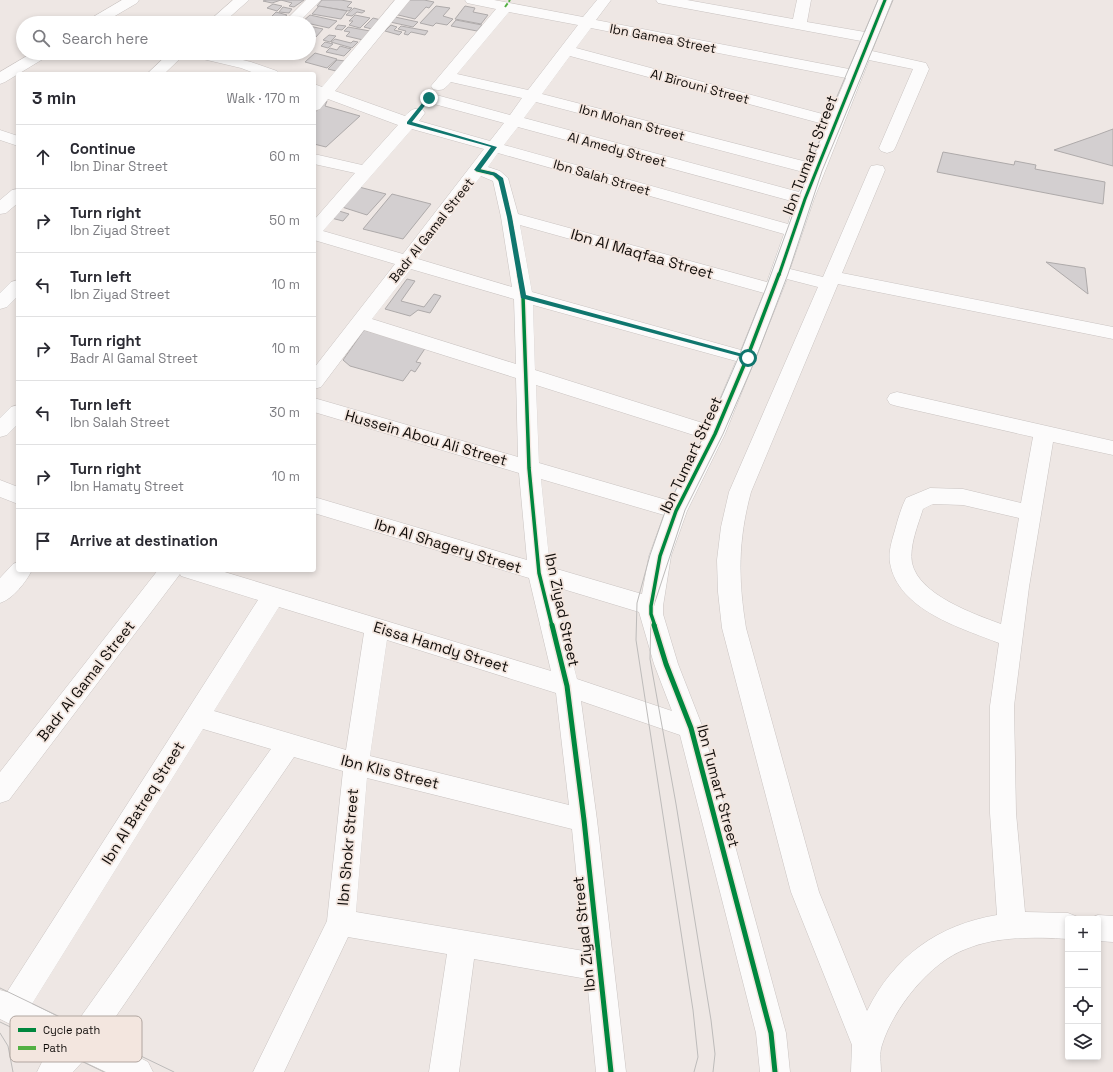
<!DOCTYPE html>
<meta charset="utf-8">
<style>
body{margin:0;font-family:"Space Grotesk",sans-serif;background:#f7f7f7;color:#2b2b33}
.controls{position:absolute;right:12px;bottom:12px;display:grid;overflow:hidden;border-radius:4px;box-shadow:0 2px 6px #0003}
.controls button{width:36px;height:36px;display:grid;place-items:center;padding:0;border:0;border-bottom:1px solid #e1e1e2;background:#fff;color:#2b2b33;font:20px sans-serif}
.stop{position:absolute;width:12px;height:12px;margin:-9px;border:3px solid #0f766e;border-radius:50%;background:#fff}
.stop.end{background:#0f766e;border-color:#fff;box-shadow:0 1px 4px #0008}
.list{margin:0;padding:0;list-style:none}
h2{display:flex;justify-content:space-between;align-items:center;height:52px;margin:0;padding:0 16px;font-size:17px}
h2 small{font-size:13px;font-weight:400;color:#7c7c81}
.list li{display:grid;grid-template-columns:26px 1fr auto;gap:12px;align-items:center;box-sizing:border-box;height:64px;padding:0 16px;border-top:1px solid #e1e1e2}
.list b{display:block;font-size:15px;white-space:nowrap}
.list p{margin:0;font-size:13px;white-space:nowrap;color:#7c7c81}
.list em{font-size:13px;font-style:normal;color:#7c7c81}
.icon{flex:none;width:22px;height:22px;fill:none;stroke:currentColor;stroke-width:2;stroke-linecap:round;stroke-linejoin:round}
.map{position:relative;flex:none;width:1113px;height:1072px;overflow:hidden}
.search{position:absolute;background:#fff;box-shadow:0 2px 6px #0003;left:16px;top:16px;width:300px;height:44px;display:flex;align-items:center;gap:10px;box-sizing:border-box;padding:0 14px;border-radius:22px;color:#7c7c81;font-size:15px}
.panel{position:absolute;background:#fff;box-shadow:0 2px 6px #0003;left:16px;top:72px;width:300px;height:500px;border-radius:4px}
.map>svg:first-child{display:block}
.building{fill:#d3cfd0;stroke:#aeaaaa}
.lines{fill:none;stroke-linecap:round;stroke-linejoin:round}
.minor-casing{stroke:#cac4c2;stroke-width:1}
.minor{fill:#fcfbfb;fill-rule:evenodd}
.tram{stroke:#bdbbba;stroke-width:1}
.quiet{stroke:#54b044;stroke-width:2;stroke-dasharray:4.5 2;stroke-linecap:butt}
.cycleway-far2-casing{stroke:#f3e6df;stroke-width:5}
.cycleway-far1-casing{stroke:#f3e6df;stroke-width:6}
.cycleway-casing{stroke:#f3e6df;stroke-width:8}
.cycleway-far2{stroke:#00873e;stroke-width:3}
.cycleway-far1{stroke:#00873e;stroke-width:3.5}
.cycleway{stroke:#00873e;stroke-width:5}
.route{fill:#0f766e}
.labels{text-anchor:middle;stroke-width:3.5;stroke-linejoin:round;paint-order:stroke}
.far-street-label{font-size:13px;fill:#120e0b;stroke:#f3e6df}
.street-label{font-size:15px;fill:#120e0b;stroke:#f3e6df}
.key{fill:#f3e6df;stroke:#b0a59f;stroke-width:1}
.key-label{font-size:11px;fill:#120e0b}
</style>
<div class="map">
<svg width="1113" height="1072" viewBox="0 0 1113 1072">
<rect width="100%" height="100%" fill="#eee7e4"/>
<g class="building">
<polygon points="267,0 304,0 294,7 289,6 292,3 281,0 272,3 263,1"/>
<polygon points="322,0 341,0 352,2 347,7 352,8 349,11 317,6"/>
<polygon points="408,0 424,0 434,2 429,8 426,7 415,19 394,14"/>
<polygon points="273,4 282,6 277,11 267,8"/>
<polygon points="319,6 347,11 341,19 312,14"/>
<polygon points="436,6 450,8 443,16 453,19 447,25 436,23 433,26 420,23"/>
<polygon points="465,6 475,8 473,12 488,15 481,24 455,19"/>
<polygon points="283,7 292,9 289,13 279,12"/>
<polygon points="354,8 365,11 362,13 357,12 352,16 346,15"/>
<polygon points="276,12 287,15 282,19 272,16"/>
<polygon points="310,15 337,21 329,28 302,22"/>
<polygon points="355,15 370,18 360,28 349,25 353,21 349,21"/>
<polygon points="395,17 418,22 413,27 390,22"/>
<polygon points="373,18 381,20 372,29 364,27"/>
<polygon points="456,20 482,25 477,31 451,26"/>
<polygon points="338,25 346,26 342,30 335,29"/>
<polygon points="391,25 397,27 394,30 402,32 399,35 385,31"/>
<polygon points="309,26 323,29 316,37 309,36"/>
<polygon points="401,26 428,31 425,35 411,32 408,35 404,34 406,31 398,29"/>
<polygon points="348,27 370,31 363,40 346,36 350,32 344,31"/>
<polygon points="329,35 336,36 330,42 323,40"/>
<polygon points="335,39 351,43 353,41 358,42 352,48 331,42"/>
<polygon points="325,42 333,44 328,48 321,46"/>
<polygon points="340,46 351,49 344,56 326,52 330,48 337,50"/>
<polygon points="315,53 337,59 327,68 305,62"/>
<polygon points="337,60 345,61 336,71 328,69"/>
<polygon points="327,101 325,106 360,116 326,147 314,144 314,113"/>
<polygon points="1113,129 1113,166 1054,150 1097,135"/>
<polygon points="943,152 1014,165 1015,161 1036,165 1035,169 1105,182 1103,204 937,172"/>
<polygon points="359,187 386,194 367,215 342,207 339,211 349,214 343,221 331,218"/>
<polygon points="392,194 431,204 403,239 363,229"/>
<polygon points="1046,262 1085,268 1088,294"/>
<polygon points="407,279 415,281 401,301 424,307 434,294 441,296 430,313 418,310 410,316 385,309"/>
<polygon points="364,330 426,347 416,362 421,363 415,372 411,370 403,381 350,366 343,360"/>
</g>
<g class="lines">
<defs>
<g id="minor">
<polygon points="122,0 139,0 137,3 103,23 86,23 88,20"/>
<polygon points="233,0 249,0 223,23 207,23"/>
<polygon points="306,0 321,0 298,23 283,23"/>
<path d="M395,0H410L335,91L405,116C411,110 414,107 423,110L425,113L419,121L490,141L504,123L423,101L421,98L423,95L429,93L510,115L522,98L451,82C445,88 443,92 433,89L431,86L496,9L467,3L465,0H494L583,17L597,0H611L596,20L849,69L861,41L663,4L658,3L656,0H687L793,19L797,0H811L807,22L865,32L878,0H892L872,51L926,63L929,69L895,148L893,151L887,153L881,151L879,148L913,69L869,60L814,199L790,269L823,277L869,170L871,166L877,165L883,166L885,170L842,273L1113,327V339L838,284L751,492C738,540 738,579 746,628L819,892L867,1011C894,956 938,925 997,915L990,813V706L999,643C961,628 898,610 890,563C888,553 892,540 895,530C898,519 901,508 906,498L930,488L963,489L1021,503L1033,437L897,406L890,404L887,399L890,394L897,392L1113,441V455L1053,442L1029,587L1014,706L1016,813L1025,912L1068,913L1078,917L1079,919H1068V939C1035,937 997,936 966,949C930,962 893,1009 882,1045C879,1053 881,1063 881,1072H851L852,1045L791,892L722,628L718,592L717,560L721,527L729,492L818,287L787,279L725,434L687,511L671,556L663,606V614L678,664L703,728L786,1033L790,1072H760L756,1033L680,735L581,701L597,820L626,1072H596L587,979L474,959L459,1072H429L447,954L348,937L284,1072H253L327,921L343,771L294,757L101,1038L148,1062L153,1072H106L83,1061L73,1072H37L42,1062L56,1047L0,1019V990L7,992L258,600L181,576L180,574L9,800L0,803V772L158,570H218L551,671L529,578L314,513V497L527,560L519,473L314,412V398L518,457L516,378L364,330L321,387L314,389V368L395,264L314,240V220L355,173L314,164V154L362,165L398,125L328,99L320,109L314,111V84L322,87ZM509,12L578,25L528,90L457,74ZM591,28L846,78L830,116L576,48ZM570,56L827,125L811,163L542,94ZM536,102L807,173L799,192L524,118ZM518,127L795,202L788,224L504,145ZM412,129L484,149L403,254L323,231ZM498,153L784,234L767,282L518,214L508,178L500,171L488,167ZM481,176L493,181L501,217L512,287L418,259ZM520,225L764,293L741,350L532,292ZM411,269L514,299L516,364L372,319ZM533,305L736,361L709,425L535,370ZM536,385L703,438L670,501L539,463ZM541,479L664,515L649,556L642,594L550,567ZM933,504L963,505L1019,518L1001,624C974,614 919,595 912,563C909,546 918,525 923,509ZM553,586L639,612L654,664L672,711L577,679ZM279,607L364,633L346,750L214,711ZM387,640L556,693L569,805L370,756ZM203,729L271,749L75,1025L32,1004ZM367,778L572,829L584,951L356,912Z"/>
<polygon points="32,53 51,53 48,56 5,82 0,84 0,72"/>
<polygon points="169,53 186,53 164,74 147,74"/>
<polygon points="187,53 214,53 251,62 277,71 280,74 257,74 241,68 190,56"/>
<polygon points="0,130 18,136 18,146 0,140"/>
<polygon points="18,189 18,203 6,213 0,214 0,200 12,190"/>
<polygon points="18,280 18,296 7,307 0,309 0,293 11,282"/>
<polygon points="18,405 18,424 7,435 0,437 0,418 11,407"/>
<polygon points="0,480 18,487 18,504 0,497"/>
<path d="M18,562V570H32C26,582 13,599 0,603V578L13,564Z"/>
<polygon points="1098,915 1113,916 1113,942 1098,941 1098,919 1088,919"/>
</g>
</defs>
<use href="#minor" class="minor-casing"/>
<use href="#minor" class="minor"/>
<g class="tram">
<polyline points="0,988 174,1072"/>
<polyline points="0,1022 104,1072"/>
<polyline points="0,1033 8,1046 13,1072"/>
<polyline points="694,1072 698,1057 693,1010 636,640 637,603 650,555 666,509 706,432 739,356 766,288 827,120 878,0"/>
<polyline points="713,1072 715,1054 711,1020 676,804 650,659 651,614 685,510 723,434 756,358 788,274 822,171 893,0"/>
</g>
<polyline class="quiet" points="505,7 510,0"/>
<defs>
<g id="cycleway-far2">
<polyline points="477,170 494,174 501,181 510,217 520,275"/>
<polyline points="779,275 805,199 885,0"/>
</g>
<g id="cycleway-far1">
<polyline points="519,274 523,296 529,468 539,573 552,626"/>
<polyline points="655,626 651,614 651,606 660,556 676,511 715,434 747,358 779,274"/>
</g>
<g id="cycleway">
<polyline points="552,625 567,686 584,820 611,1072"/>
<polyline points="654,625 666,664 691,728 771,1033 775,1072"/>
</g>
</defs>
<use href="#cycleway-far2" class="cycleway-far2-casing"/>
<use href="#cycleway-far1" class="cycleway-far1-casing"/>
<use href="#cycleway" class="cycleway-casing"/>
<use href="#cycleway-far2" class="cycleway-far2"/>
<use href="#cycleway-far1" class="cycleway-far1"/>
<use href="#cycleway" class="cycleway"/>
</g>
<polygon class="route" points="427,97 431,98 412,122 497,147 480,170 496,173 503,178 512,217 526,295 750,356 750,359 521,298 507,217 498,179 493,175 474,170 491,147 407,124 407,122"/>
<g class="labels">
<g class="far-street-label">
<text transform="translate(663 38) rotate(11)" y="5">Ibn Gamea Street</text>
<text transform="translate(700 86) rotate(15)" y="5">Al Birouni Street</text>
<text transform="translate(632 122) rotate(15)" y="5">Ibn Mohan Street</text>
<text transform="translate(617 149) rotate(15)" y="5">Al Amedy Street</text>
<text transform="translate(602 177) rotate(16)" y="5">Ibn Salah Street</text>
<text transform="translate(431 230) rotate(-52)" y="5">Badr Al Gamal Street</text>
</g>
<g class="street-label">
<text transform="translate(810 155) rotate(-69)" y="5">Ibn Tumart Street</text>
<text transform="translate(642 254) rotate(16)" y="5">Ibn Al Maqfaa Street</text>
<text transform="translate(426 438) rotate(16)" y="5">Hussein Abou Ali Street</text>
<text transform="translate(691 455) rotate(-65)" y="5">Ibn Tumart Street</text>
<text transform="translate(448 546) rotate(17)" y="5">Ibn Al Shagery Street</text>
<text transform="translate(562 610) rotate(78)" y="5">Ibn Ziyad Street</text>
<text transform="translate(441 647) rotate(17)" y="5">Eissa Hamdy Street</text>
<text transform="translate(86 681) rotate(-52)" y="5">Badr Al Gamal Street</text>
<text transform="translate(390 772) rotate(14)" y="5">Ibn Klis Street</text>
<text transform="translate(718 786) rotate(75)" y="5">Ibn Tumart Street</text>
<text transform="translate(143 803) rotate(-58)" y="5">Ibn Al Batreq Street</text>
<text transform="translate(348 847) rotate(-85)" y="5">Ibn Shokr Street</text>
<text transform="translate(584 934) rotate(-96)" y="5">Ibn Ziyad Street</text>
</g>
</g>
<rect x="10" y="1016" width="132" height="46" rx="6" class="key"/>
<rect x="18" y="1028" width="18" height="4" fill="#00873e"/>
<rect x="18" y="1046" width="18" height="4" fill="#54b044"/>
<g class="key-label">
<text x="43" y="1034">Cycle path</text>
<text x="43" y="1052">Path</text>
</g>
</svg>
<div class="controls">
<button>+</button>
<button>−</button>
<button><svg class="icon" aria-label="locate" viewBox="0 0 24 24"><circle cx="12" cy="12" r="6"/><path d="M12 2v4M12 18v4M2 12h4M18 12h4"/></svg></button>
<button><svg class="icon" aria-label="layers" viewBox="0 0 24 24"><path d="M12 4l9 5-9 5-9-5zM3 14l9 5 9-5"/></svg></button>
</div>
<div class="stop" style="left:748px;top:358px"></div>
<div class="stop end" style="left:429px;top:98px"></div>
<div class="search"><svg class="icon" aria-label="search" viewBox="0 0 24 24"><circle cx="10" cy="10" r="6"/><path d="M15 15l6 6"/></svg>Search here</div>
<section class="panel">
<h2>3 min<small>Walk · 170 m</small></h2>
<ul class="list">
<li><svg class="icon" aria-label="ahead" viewBox="0 0 24 24"><path d="M12 20V5M6 11l6-6 6 6"/></svg><div><b>Continue</b><p>Ibn Dinar Street</p></div><em>60 m</em></li>
<li><svg class="icon" aria-label="right" viewBox="0 0 24 24"><path d="M7 20v-9h11M14 6l5 5-5 5"/></svg><div><b>Turn right</b><p>Ibn Ziyad Street</p></div><em>50 m</em></li>
<li><svg class="icon" aria-label="left" viewBox="0 0 24 24"><path d="M17 20v-9H6M10 6l-5 5 5 5"/></svg><div><b>Turn left</b><p>Ibn Ziyad Street</p></div><em>10 m</em></li>
<li><svg class="icon" aria-label="right" viewBox="0 0 24 24"><path d="M7 20v-9h11M14 6l5 5-5 5"/></svg><div><b>Turn right</b><p>Badr Al Gamal Street</p></div><em>10 m</em></li>
<li><svg class="icon" aria-label="left" viewBox="0 0 24 24"><path d="M17 20v-9H6M10 6l-5 5 5 5"/></svg><div><b>Turn left</b><p>Ibn Salah Street</p></div><em>30 m</em></li>
<li><svg class="icon" aria-label="right" viewBox="0 0 24 24"><path d="M7 20v-9h11M14 6l5 5-5 5"/></svg><div><b>Turn right</b><p>Ibn Hamaty Street</p></div><em>10 m</em></li>
<li><svg class="icon" aria-label="arrive" viewBox="0 0 24 24"><path d="M6 21V4h12l-3 4 3 4H6"/></svg><div><b>Arrive at destination</b></div></li>
</ul>
</section>
</div>
